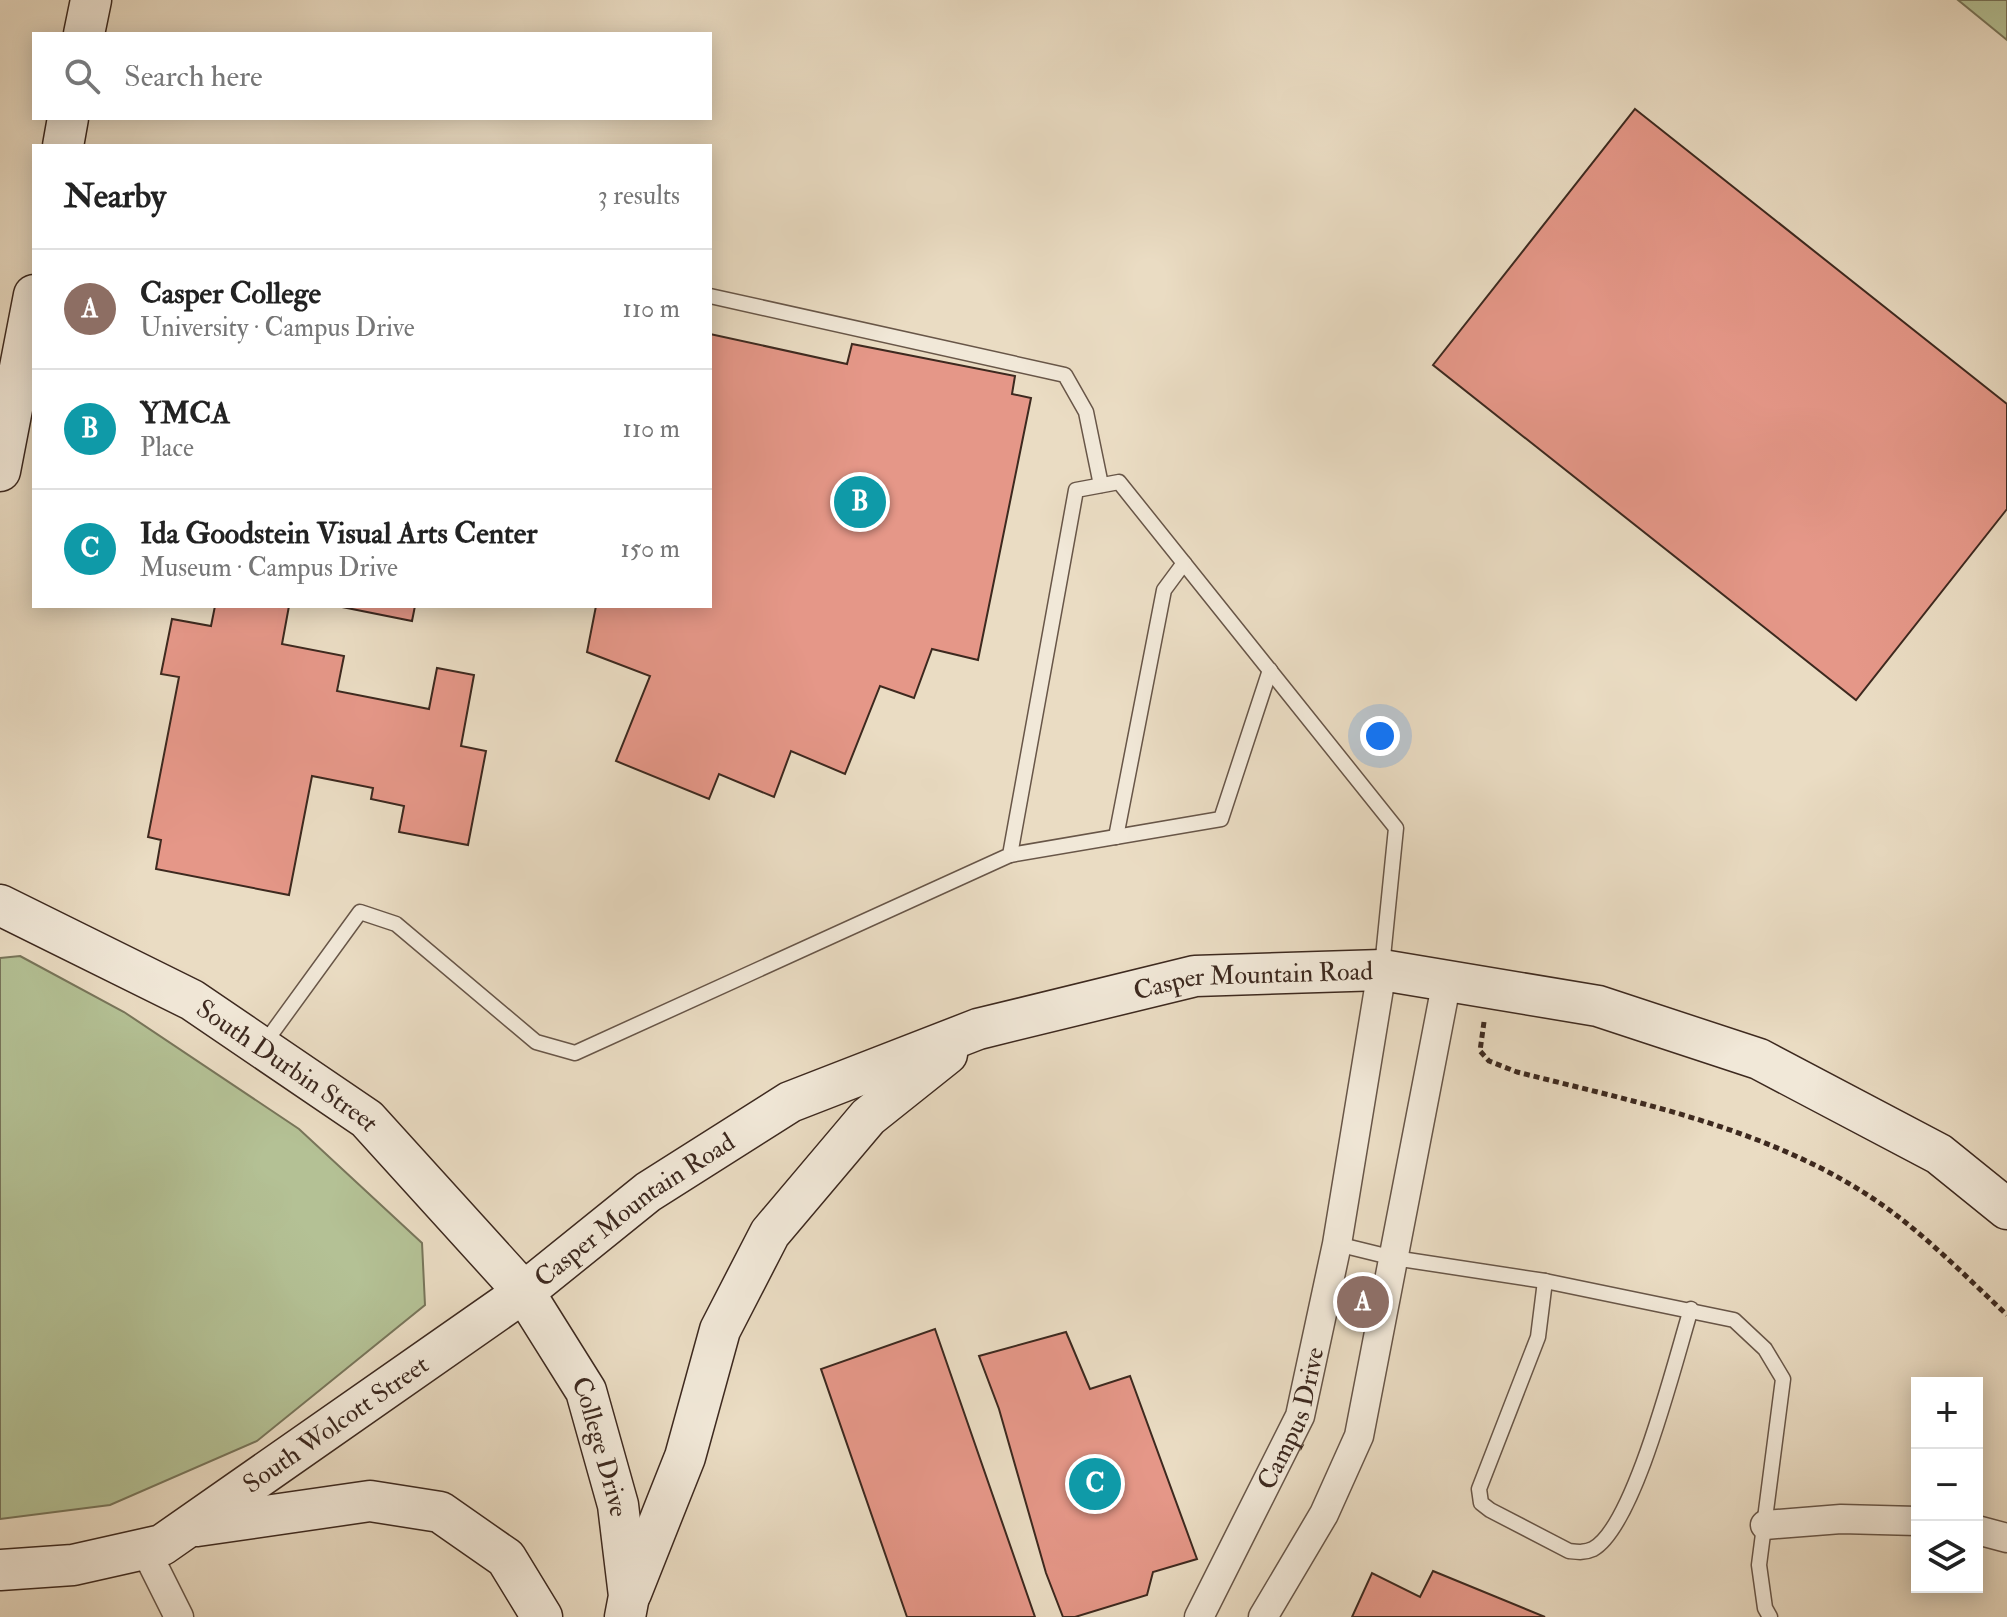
<!DOCTYPE html>
<meta charset="utf-8">
<style>
body{margin:0;font-family:"IM FELL Double Pica",serif;background:#f2f2f2;color:#222}
.controls{position:absolute;right:24px;bottom:24px;display:grid;overflow:hidden;border-radius:0px;box-shadow:0 4px 20px #0003}
.controls button{width:72px;height:72px;display:grid;place-items:center;padding:0;border:0;border-bottom:2px solid #e0e0e0;background:#fff;color:#222;font:40px sans-serif}
.you{position:absolute;left:1380px;top:736px;width:28px;height:28px;margin:-20px;border:6px solid #fff;border-radius:50%;background:#1a73e8;box-shadow:0 0 0 12px #1a73e833}
.badge{display:grid;place-items:center;width:52px;height:52px;border-radius:50%;background:#7c3aed;color:#fff;font-size:26px;font-weight:700}
.pin{position:absolute;translate:-50% -50%;border:4px solid #fff;box-shadow:0 2px 8px #0006}
.list{margin:0;padding:0;list-style:none}
h2{display:flex;justify-content:space-between;align-items:center;height:104px;margin:0;padding:0 32px;font-size:34px}
h2 small{font-size:26px;font-weight:400;color:#767676}
.list li{display:grid;grid-template-columns:52px 1fr auto;gap:24px;align-items:center;box-sizing:border-box;height:120px;padding:0 32px;border-top:2px solid #e0e0e0}
.list b{display:block;font-size:30px;white-space:nowrap}
.list p{margin:0;font-size:26px;white-space:nowrap;color:#767676}
.list em{font-size:26px;font-style:normal;color:#767676}
.icon{flex:none;width:44px;height:44px;fill:none;stroke:currentColor;stroke-width:2;stroke-linecap:round;stroke-linejoin:round}
.map{position:relative;flex:none;width:2007px;height:1617px;overflow:hidden}
.search{position:absolute;background:#fff;box-shadow:0 4px 20px #0003;left:32px;top:32px;width:680px;height:88px;display:flex;align-items:center;gap:20px;box-sizing:border-box;padding:0 28px;border-radius:0px;color:#767676;font-size:30px}
.panel{position:absolute;background:#fff;box-shadow:0 4px 20px #0003;left:32px;top:144px;width:680px;height:464px;border-radius:0px}
.map>svg:first-child{display:block}
.green{fill:#b4c195;stroke:#78755a;stroke-width:2}
.building{fill:#e59788;stroke:#3d291f;stroke-width:2}
.lines{fill:none;stroke-linecap:round;stroke-linejoin:round}
.lane-casing{stroke:#685648;stroke-width:17}
.street-casing{stroke:#685648;stroke-width:31}
.secondary-casing{stroke:#3d291f;stroke-width:43}
.path{stroke:#3d291f;stroke-width:5;stroke-dasharray:6 4;stroke-linecap:butt}
.lane{stroke:#f1e8d8;stroke-width:14}
.street{stroke:#f1e8d8;stroke-width:28}
.secondary{stroke:#f1e8d8;stroke-width:40}
.labels{text-anchor:middle;stroke-width:8;stroke-linejoin:round;paint-order:stroke}
.street-label{font-size:26px;fill:#3d291f;stroke:#f1e8d8}
</style>
<div class="map">
<svg width="2007" height="1617" viewBox="0 0 2007 1617">
<rect width="100%" height="100%" fill="#eadcc3"/>
<filter id="stains"><feTurbulence type="fractalNoise" baseFrequency=".0025" numOctaves="4"/><feColorMatrix values="0 0 0 0 .2 0 0 0 0 .09 0 0 0 0 .02 0 0 0 .5 -.17"/></filter>
<radialGradient id="worn" r=".72"><stop offset=".6" stop-color="#630" stop-opacity="0"/><stop offset="1" stop-color="#630" stop-opacity=".3"/></radialGradient>
<g class="green">
<polygon points="1958,0 2007,0 2007,40"/>
<polygon points="20,956 124,1012 299,1129 422,1243 425,1305 257,1441 110,1505 0,1519 0,958"/>
</g>
<g class="building">
<polygon points="1635,109 2007,404 2007,509 1856,700 1433,365"/>
<polygon points="710,334 847,364 852,344 1015,376 1012,394 1031,398 978,660 932,649 914,698 880,686 845,774 791,751 774,797 719,774 709,799 616,761 650,676 587,652 596,606 710,606"/>
<polygon points="215,606 289,606 282,644 344,656 337,691 429,709 437,668 474,675 461,746 486,751 468,845 399,832 404,806 371,799 373,788 312,776 289,895 156,869 161,840 148,837 179,677 161,674 172,619 211,626"/>
<polygon points="337,606 415,606 412,621"/>
<polygon points="935,1329 1035,1617 907,1617 821,1369"/>
<polygon points="1066,1332 1090,1389 1130,1376 1197,1559 1153,1572 1147,1595 1075,1617 1063,1617 1046,1573 999,1409 979,1356"/>
<polygon points="1433,1571 1545,1617 1352,1617 1372,1573 1420,1597"/>
</g>
<g class="lines">
<defs>
<g id="lane">
<polyline points="710,296 1065,375 1086,412 1101,485"/>
<polyline points="1116,837 1164,590 1184,563"/>
<polyline points="1010,855 1221,819 1270,670"/>
<polyline points="264,1044 360,912 396,924 536,1042 575,1053 1010,855 1076,490 1119,482 1396,828 1382,967"/>
<polyline points="1337,1244 1394,1258 1545,1281 1734,1320 1765,1349 1783,1379 1759,1565 1765,1608 1770,1617"/>
<path d="M1545,1281L1538,1337L1479,1489L1481,1503L1490,1510L1569,1551C1578,1552 1584,1553 1593,1549C1635,1526 1676,1357 1691,1309"/>
</g>
<g id="street">
<polyline points="1765,1525 1841,1519 1917,1521"/>
<polyline points="1977,1530 2007,1538"/>
<polyline points="145,1549 179,1617"/>
<path id="s1" d="M1199,1617L1300,1416L1337,1244L1382,970"/>
<polyline points="1263,1617 1324,1514 1359,1436 1447,980"/>
</g>
<g id="secondary">
<polyline points="84,34 91,0"/>
<polyline points="63,146 68,118"/>
<polyline points="0,471 34,295"/>
<path id="s2" d="M0,905L192,1000L367,1119L524,1292L586,1391L618,1505L629,1596L625,1617"/>
<polyline points="197,1526 370,1501 440,1512 506,1558 542,1617"/>
<path id="s3" d="M0,1570L73,1565L162,1545L524,1292L648,1192L790,1102L978,1029L1195,976L1382,970L1598,1006L1759,1059L1939,1154L2007,1209"/>
<polyline points="631,1593 685,1457 720,1330 770,1233 868,1117 947,1054"/>
</g>
</defs>
<use href="#lane" class="lane-casing"/>
<use href="#street" class="street-casing"/>
<use href="#secondary" class="secondary-casing"/>
<path class="path" d="M1484,1022L1480,1051L1489,1061L1517,1072C1635,1102 1758,1126 1863,1192C1917,1226 1961,1272 2007,1315"/>
<use href="#lane" class="lane"/>
<use href="#street" class="street"/>
<use href="#secondary" class="secondary"/>
</g>
<g class="labels">
<g class="street-label">
<text dy="9" stroke="none"><textPath href="#s3" startOffset="1416">Casper Mountain Road</textPath></text>
<text dy="9" stroke="none"><textPath href="#s2" startOffset="330">South Durbin Street</textPath></text>
<text dy="9" stroke="none"><textPath href="#s3" startOffset="744">Casper Mountain Road</textPath></text>
<text dy="9" stroke="none"><textPath href="#s1" startOffset="220">Campus Drive</textPath></text>
<text dy="9" stroke="none"><textPath href="#s3" startOffset="376">South Wolcott Street</textPath></text>
<text dy="9" stroke="none"><textPath href="#s2" startOffset="834">College Drive</textPath></text>
</g>
</g>
<rect width="100%" height="100%" filter="url(#stains)"/>
<rect width="100%" height="100%" fill="url(#worn)"/>
</svg>
<div class="controls">
<button>+</button>
<button>−</button>
<button><svg class="icon" aria-label="layers" viewBox="0 0 24 24"><path d="M12 4l9 5-9 5-9-5zM3 14l9 5 9-5"/></svg></button>
</div>
<div class="you"></div>
<div class="pin badge" style="left:1363px;top:1302px;background:#8d6e63">A</div>
<div class="pin badge" style="left:860px;top:502px;background:#0f9aa8">B</div>
<div class="pin badge" style="left:1095px;top:1484px;background:#0f9aa8">C</div>
<div class="search"><svg class="icon" aria-label="search" viewBox="0 0 24 24"><circle cx="10" cy="10" r="6"/><path d="M15 15l6 6"/></svg>Search here</div>
<section class="panel">
<h2>Nearby<small>3 results</small></h2>
<ul class="list">
<li><span class="badge" style="background:#8d6e63">A</span><div><b>Casper College</b><p>University · Campus Drive</p></div><em>110 m</em></li>
<li><span class="badge" style="background:#0f9aa8">B</span><div><b>YMCA</b><p>Place</p></div><em>110 m</em></li>
<li><span class="badge" style="background:#0f9aa8">C</span><div><b>Ida Goodstein Visual Arts Center</b><p>Museum · Campus Drive</p></div><em>150 m</em></li>
</ul>
</section>
</div>
